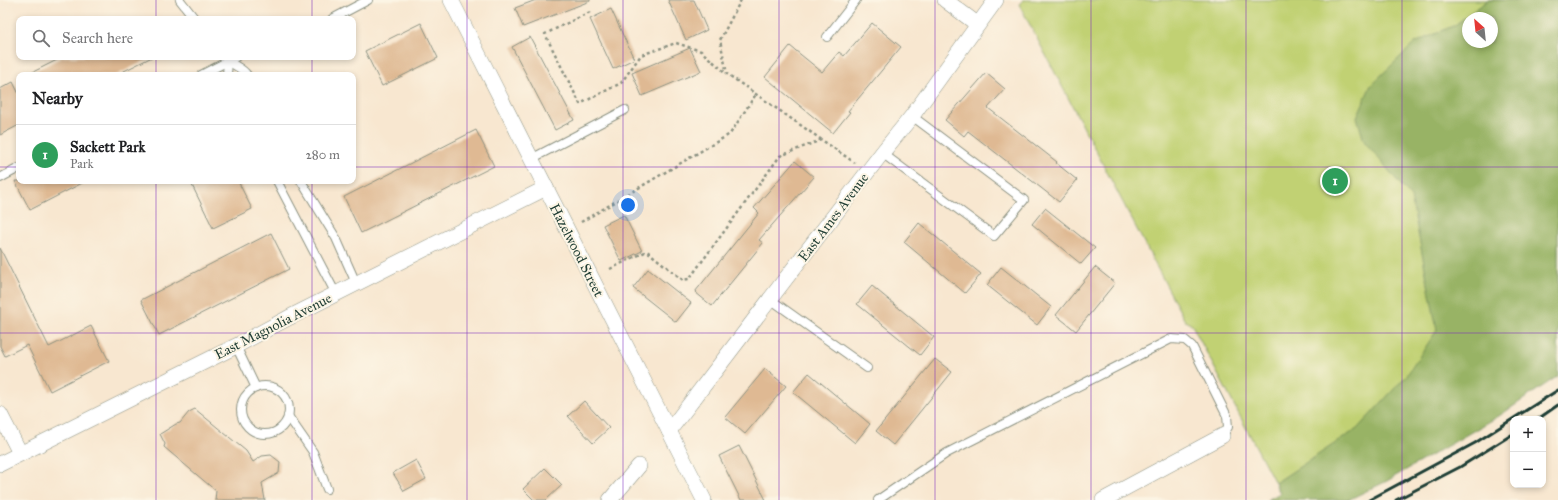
<!DOCTYPE html>
<meta charset="utf-8">
<style>
body{margin:0;font-family:"IM FELL Great Primer",serif;background:#f2f2f2;color:#202124}
.controls{position:absolute;right:12px;bottom:12px;display:grid;overflow:hidden;border-radius:8px;box-shadow:0 2px 6px #0003}
.controls button{width:36px;height:36px;display:grid;place-items:center;padding:0;border:0;border-bottom:1px solid #e0e0e0;background:#fff;color:#202124;font:20px sans-serif}
.compass{position:absolute;left:1462px;top:12px;width:36px;height:36px;border-radius:50%;background:#fff;box-shadow:0 2px 6px #0003;rotate:333deg}
.you{position:absolute;left:628px;top:205px;width:14px;height:14px;margin:-10px;border:3px solid #fff;border-radius:50%;background:#1a73e8;box-shadow:0 0 0 6px #1a73e833}
.badge{display:grid;place-items:center;width:26px;height:26px;border-radius:50%;background:#0b8043;color:#fff;font-size:13px;font-weight:700}
.pin{position:absolute;translate:-50% -50%;border:2px solid #fff;box-shadow:0 1px 4px #0006}
.list{margin:0;padding:0;list-style:none}
h2{display:flex;justify-content:space-between;align-items:center;height:52px;margin:0;padding:0 16px;font-size:17px}
h2 small{font-size:13px;font-weight:400;color:#757577}
.list li{display:grid;grid-template-columns:26px 1fr auto;gap:12px;align-items:center;box-sizing:border-box;height:60px;padding:0 16px;border-top:1px solid #e0e0e0}
.list b{display:block;font-size:15px;white-space:nowrap}
.list p{margin:0;font-size:13px;white-space:nowrap;color:#757577}
.list em{font-size:13px;font-style:normal;color:#757577}
.icon{flex:none;width:22px;height:22px;fill:none;stroke:currentColor;stroke-width:2;stroke-linecap:round;stroke-linejoin:round}
.map{position:relative;flex:none;width:1558px;height:500px;overflow:hidden}
.search{position:absolute;background:#fff;box-shadow:0 2px 6px #0003;left:16px;top:16px;width:340px;height:44px;display:flex;align-items:center;gap:10px;box-sizing:border-box;padding:0 14px;border-radius:8px;color:#757577;font-size:15px}
.panel{position:absolute;background:#fff;box-shadow:0 2px 6px #0003;left:16px;top:72px;width:340px;height:112px;border-radius:8px}
.map>svg:first-child{display:block}
.green{fill:#c1d173;stroke:#708754;fill-rule:evenodd}
.forest{fill:#98b365;stroke:#5c784c;fill-rule:evenodd}
.building{fill:#dfb993}
.lines{fill:none;stroke-linecap:round;stroke-linejoin:round}
.lane-casing{stroke:#8c9282;stroke-width:10}
.street-casing{stroke:#8c9282;stroke-width:16}
.path{stroke:#8c9282;stroke-width:2.5;stroke-dasharray:3 3;stroke-linecap:butt}
.lane{stroke:#fff;stroke-width:8}
.street{stroke:#fff;stroke-width:15}
.rail{stroke:#1f3d34;stroke-width:3}
.grid{fill:none;stroke:#7b2cbf;stroke-width:1;stroke-opacity:0.55}
.labels{text-anchor:middle;stroke-width:4;stroke-linejoin:round;paint-order:stroke}
.street-label{font-size:14px;fill:#1f3d34;stroke:#fcf5e5}
</style>
<div class="map">
<svg width="1558" height="500" viewBox="0 0 1558 500">
<rect width="100%" height="100%" fill="#fcf5e5"/>
<filter id="ink" filterUnits="userSpaceOnUse"><feTurbulence type="fractalNoise" baseFrequency=".025" numOctaves="2"/><feDisplacementMap in="SourceGraphic" scale="8" xChannelSelector="R" yChannelSelector="G"/><feConvolveMatrix kernelMatrix="1 2 1 2 8 2 1 2 1" color-interpolation-filters="sRGB"/></filter>
<filter id="wash" filterUnits="userSpaceOnUse"><feTurbulence type="fractalNoise" baseFrequency=".012" numOctaves="4" result="noise"/><feDisplacementMap in="SourceGraphic" scale="16" xChannelSelector="R" yChannelSelector="G"/><feGaussianBlur stdDeviation="0.9" result="paint"/><feColorMatrix in="noise" values="0 0 0 0 0 0 0 0 0 0 0 0 0 0 0 0 0 1.4 0 .05"/><feComposite in="paint" operator="in"/></filter>
<g filter="url(#wash)">
<rect width="100%" height="100%" fill="#f8e7d0"/>
<path class="green" d="M1023,0H1558V347L1284,500L1192,325L1185,321L1019,4ZM1468,18H1492V42H1468Z"/>
<path class="forest" d="M1488,0H1558V376L1499,416L1387,481L1348,500H1267L1280,493L1275,483L1357,429L1407,375L1437,330L1411,197L1364,141L1357,117L1371,85L1415,43L1455,25ZM1468,18H1492V42H1468Z"/>
<g id="blocks">
<g class="building">
<polygon points="536,0 590,0 590,1 523,27 515,8"/>
<polygon points="668,0 694,0 707,30 686,40"/>
<polygon points="611,9 634,59 613,69 590,19"/>
<polygon points="421,23 438,58 382,86 365,51"/>
<polygon points="872,23 901,47 848,111 850,112 833,133 765,77 790,46 822,72 839,52 844,56"/>
<polygon points="530,37 574,120 555,130 512,47"/>
<polygon points="690,48 701,71 642,96 632,73"/>
<polygon points="63,57 152,57 116,75 27,75"/>
<polygon points="986,73 1005,89 988,108 1057,162 1056,163 1077,180 1059,202 968,131 964,136 945,120"/>
<polygon points="13,82 19,94 19,125 0,135 0,89"/>
<polygon points="476,130 494,166 361,233 344,197"/>
<polygon points="795,161 814,177 759,240 763,243 712,306 695,292 759,213 754,208"/>
<polygon points="15,181 86,181 30,210"/>
<polygon points="190,181 238,181 252,209 213,228"/>
<polygon points="1045,208 1095,248 1081,264 1032,224"/>
<polygon points="624,215 642,251 621,261 603,225"/>
<polygon points="919,223 981,274 965,293 904,242"/>
<polygon points="271,233 289,269 159,335 141,300"/>
<polygon points="0,248 49,347 91,326 109,361 50,391 27,345 5,356 0,346"/>
<polygon points="1001,267 1051,307 1037,325 987,285"/>
<polygon points="1095,267 1115,283 1076,331 1056,315"/>
<polygon points="648,269 691,303 676,322 633,288"/>
<polygon points="872,286 934,337 920,355 857,304"/>
<polygon points="935,359 952,372 893,445 876,431"/>
<polygon points="765,369 786,386 745,434 725,417"/>
<polygon points="809,373 870,424 855,443 793,392"/>
<polygon points="584,401 609,428 593,443 568,416"/>
<polygon points="195,409 246,451 253,462 262,456 271,455 280,462 279,473 262,483 265,500 215,500 216,491 164,447 165,444 160,434 176,424 180,423 189,412"/>
<polygon points="739,446 766,500 741,500 719,456"/>
<polygon points="416,460 426,479 404,491 393,473"/>
<polygon points="545,468 562,485 546,500 534,500 523,489"/>
</g>
</g>
</g>
<g filter="url(#ink)">
<use href="#blocks" fill-opacity="0" stroke="#8c9282" stroke-width="1"/>
<g class="lines">
<defs>
<g id="lane">
<polyline points="180,0 195,19"/>
<polyline points="332,19 368,0"/>
<polyline points="827,37 856,0"/>
<path d="M225,58C231,65 242,67 247,75"/>
<polyline points="201,75 236,57"/>
<polyline points="227,75 228,61"/>
<polyline points="882,153 994,236 1024,200 912,116"/>
<polyline points="531,159 625,110"/>
<polyline points="0,178 19,168"/>
<polyline points="277,181 336,294"/>
<polyline points="301,181 336,238 356,283"/>
<polyline points="770,299 867,368"/>
<polyline points="236,346 256,388"/>
<circle cx="265" cy="410" r="24"/>
<polyline points="288,416 313,452 327,489"/>
<polyline points="878,500 947,453 1171,339 1185,340 1192,346 1227,416 1228,427 1222,436"/>
</g>
<g id="street">
<polyline points="451,0 704,500"/>
<polyline points="945,0 977,24"/>
<polyline points="0,414 20,453"/>
<polyline points="669,431 882,153 912,116 996,0"/>
<polyline points="0,464 236,346 288,318 546,188"/>
<polyline points="610,500 639,466"/>
<polyline points="1103,500 1222,436"/>
</g>
</defs>
<use href="#lane" class="lane-casing"/>
<use href="#street" class="street-casing"/>
<g class="path">
<polyline points="741,0 720,40 727,74 855,163"/>
<polyline points="590,12 545,34 580,104 621,83 641,55 676,43 701,51 727,74"/>
<polyline points="581,222 730,134 756,94"/>
<polyline points="610,269 647,251 683,280 689,279 780,156 821,140"/>
</g>
<use href="#lane" class="lane"/>
<use href="#street" class="street"/>
<g class="rail">
<polyline points="1538,419 1558,405"/>
<polyline points="1369,500 1475,443 1558,390"/>
<polyline points="1396,500 1460,467 1513,434"/>
</g>
</g>
</g>
<path class="grid" d="M156,0V19M312,0V19M467,0V500M623,0V500M779,0V500M935,0V500M1091,0V500M1246,0V500M1402,0V500M156,57V75M312,57V75M0,167H19M353,167H1558M156,181V500M312,181V500M0,333H1558"/>
<g class="labels">
<g class="street-label">
<text transform="translate(833 217) rotate(-53)" y="5">East Ames Avenue</text>
<text transform="translate(577 250) rotate(63)" y="5">Hazelwood Street</text>
<text transform="translate(273 326) rotate(-27)" y="5">East Magnolia Avenue</text>
</g>
</g>
</svg>
<div class="controls">
<button>+</button>
<button>−</button>
</div>
<svg class="compass" viewBox="-18 -18 36 36"><path d="M0-13l5 13h-10z" fill="#e53935"/><path d="M0 13l5-13h-10z" fill="#757577"/></svg>
<div class="you"></div>
<div class="pin badge" style="left:1335px;top:181px;background:#2e9e5b">1</div>
<div class="search"><svg class="icon" aria-label="search" viewBox="0 0 24 24"><circle cx="10" cy="10" r="6"/><path d="M15 15l6 6"/></svg>Search here</div>
<section class="panel">
<h2>Nearby<small></small></h2>
<ul class="list">
<li><span class="badge" style="background:#2e9e5b">1</span><div><b>Sackett Park</b><p>Park</p></div><em>280 m</em></li>
</ul>
</section>
</div>
